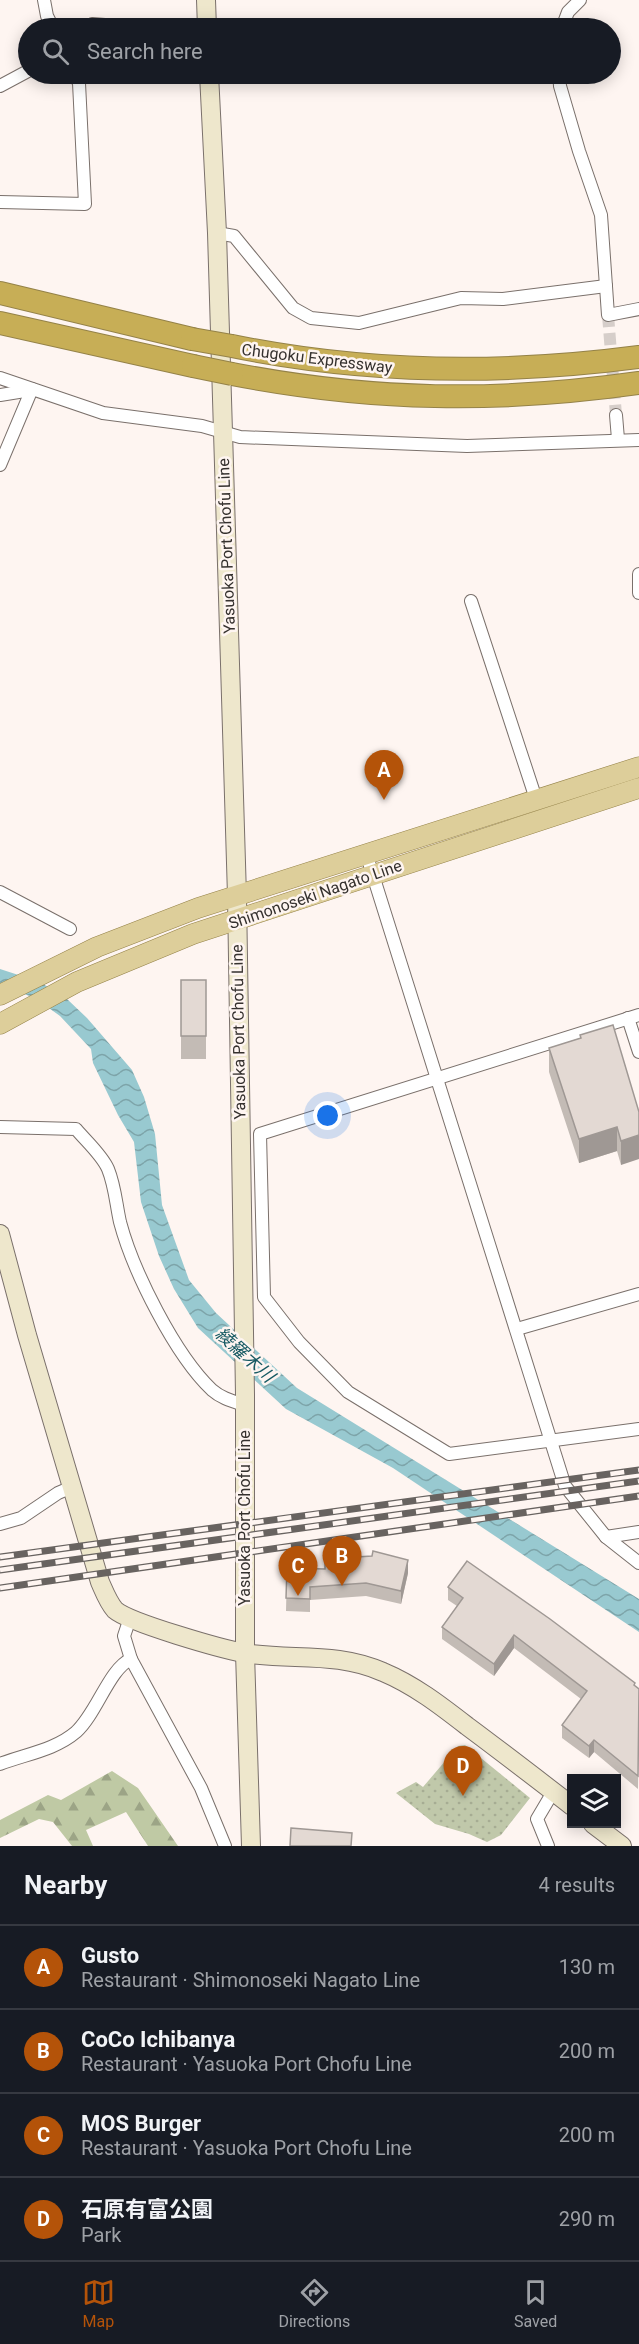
<!DOCTYPE html>
<meta charset="utf-8">
<style>
body{margin:0;font-family:Roboto,"Noto Sans JP",sans-serif;background:#20242c;color:#f1f3f6}
.controls{position:absolute;right:18px;bottom:18px;display:grid;overflow:hidden;border-radius:0px;box-shadow:0 3px 15px #0003}
.controls button{width:54px;height:54px;display:grid;place-items:center;padding:0;border:0;border-bottom:2px solid #363941;background:#171b24;color:#f1f3f6;font:30px sans-serif}
.you{position:absolute;left:328px;top:1116px;width:21px;height:21px;margin:-15px;border:4px solid #fff;border-radius:50%;background:#1a73e8;box-shadow:0 0 0 9px #1a73e833}
.badge{display:grid;place-items:center;width:39px;height:39px;border-radius:50%;background:#b45309;color:#fff;font-size:20px;font-weight:700}
.pin{position:absolute;translate:-50% -50px;filter:drop-shadow(0 2px 3px #0008)}
.pin::after{content:'';position:absolute;top:32px;width:21px;height:18px;background:inherit;clip-path:polygon(0 0,100% 0,50% 100%)}
.list{margin:0;padding:0;list-style:none}
h2{display:flex;justify-content:space-between;align-items:center;height:78px;margin:0;padding:0 24px;font-size:26px}
h2 small{font-size:20px;font-weight:400;color:#9ea1a6}
.list li{display:grid;grid-template-columns:39px 1fr auto;gap:18px;align-items:center;box-sizing:border-box;height:84px;padding:0 24px;border-top:2px solid #363941}
.list b{display:block;font-size:22px;white-space:nowrap}
.list p{margin:0;font-size:20px;white-space:nowrap;color:#9ea1a6}
.list em{font-size:20px;font-style:normal;color:#9ea1a6}
.icon{flex:none;width:33px;height:33px;fill:none;stroke:currentColor;stroke-width:2;stroke-linecap:round;stroke-linejoin:round}
.map{position:relative;flex:none;width:639px;height:1846px;overflow:hidden}
.search{position:absolute;background:#171b24;box-shadow:0 3px 15px #0003;left:18px;right:18px;top:18px;height:66px;display:flex;align-items:center;gap:15px;box-sizing:border-box;padding:0 21px;border-radius:33px;color:#9ea1a6;font-size:22px}
.sheet{height:414px;background:#171b24}
nav{display:flex;justify-content:space-around;align-items:center;box-sizing:border-box;height:84px;border-top:2px solid #363941;background:#171b24;font-size:16px;color:#9ea1a6}
nav a{display:grid;justify-items:center;gap:3px}
nav .on{color:#b45309}
.map>svg:first-child{display:block}
.forest{fill:url(#forest-firs)}
.park{fill:url(#park-dots)}
.water{fill:url(#water-waves)}
.lines{fill:none;stroke-linecap:round;stroke-linejoin:round}
.street-tunnel{stroke:#d6ceca;stroke-width:12;stroke-dasharray:12 6;stroke-linecap:butt}
.street-casing{stroke:#7a706b;stroke-width:14}
.secondary-casing{stroke:#7a706b;stroke-width:20}
.primary-casing{stroke:#948248;stroke-width:21}
.highway-casing{stroke:#948248;stroke-width:24}
.street{stroke:#fff;stroke-width:12}
.secondary{stroke:#eee7cc;stroke-width:18}
.primary{stroke:#ddce9a;stroke-width:20}
.highway{stroke:#c7ae56;stroke-width:22}
.rail-casing{stroke:#686360;stroke-width:7}
.rail{stroke:#fef5f1;stroke-width:4.5;stroke-dasharray:14;stroke-linecap:butt}
.highway-bridge-casing{stroke:#948248;stroke-width:24;stroke-linecap:butt}
.highway-bridge{stroke:#c7ae56;stroke-width:22}
.wall{fill:#c3bbb5}
.shaded-wall{fill:#9f9894}
.building{fill:#e3d9d3;stroke:#9f9894;stroke-width:1.5}
.labels{text-anchor:middle;stroke-width:5;stroke-linejoin:round;paint-order:stroke}
.street-label{font-size:16px;fill:#35312e;stroke:#fef5f1}
.water-label{font-size:18px;font-style:italic;fill:#175a63;stroke:#fef5f1}
</style>
<div class="map">
<svg width="639" height="1846" viewBox="0 0 639 1846">
<defs>
<pattern id="forest-firs" width="22" height="20" patternUnits="userSpaceOnUse" patternTransform="scale(1.5)"><rect width="22" height="20" fill="#bfc9a4"/><path d="M5 1l3.5 6h-7zM16 11l3.5 6h-7z" fill="#9ca486"/></pattern>
<pattern id="park-dots" width="8" height="8" patternUnits="userSpaceOnUse" patternTransform="scale(1.5)"><rect width="8" height="8" fill="#c0c8aa"/><path d="M2 2h.1M6 6h.1" fill="none" stroke="#a6ac93" stroke-width="1.8" stroke-linecap="round"/></pattern>
<pattern id="water-waves" width="16" height="10" patternUnits="userSpaceOnUse" patternTransform="scale(1.5)"><rect width="16" height="10" fill="#98c9d0"/><path d="M0 5q4-4 8 0t8 0" fill="none" stroke="#7da4a9"/></pattern>
</defs>
<rect width="100%" height="100%" fill="#fef5f1"/>
<polygon class="forest" points="112,1771 138,1788 178,1846 148,1846 126,1812 86,1830 93,1846 72,1846 53,1822 39,1819 0,1838 0,1820 48,1795 61,1800"/>
<polygon class="park" points="465,1745 530,1798 501,1835 487,1842 469,1834 435,1824 396,1793 416,1782 423,1787 458,1746"/>
<polygon class="water" points="0,969 40,982 67,999 87,1018 132,1070 144,1097 155,1134 162,1205 189,1280 216,1313 297,1388 639,1599 639,1632 393,1468 286,1409 198,1328 174,1289 159,1256 141,1202 134,1142 118,1115 93,1063 91,1049 60,1016 35,998 0,985"/>
<g class="lines">
<polyline class="street-tunnel" points="608,315 616,415"/>
<defs>
<g id="street">
<polyline points="44,0 47,16 53,28"/>
<polyline points="87,28 92,24 144,28"/>
<polyline points="157,28 207,26"/>
<polyline points="562,28 568,12 580,0"/>
<polyline points="559,74 560,86 579,151 601,215 608,315 639,309"/>
<polyline points="0,86 28,71"/>
<polyline points="0,202 85,204 79,83 74,74"/>
<polyline points="217,233 234,236 293,308 311,318 359,323 461,298 503,299 606,286"/>
<polyline points="0,378 103,413 202,426 240,437 467,446 639,440"/>
<polyline points="0,395 31,390"/>
<polyline points="616,415 618,439"/>
<polyline points="0,465 32,389"/>
<polyline points="639,574 639,593"/>
<polyline points="471,601 536,799"/>
<polyline points="366,853 565,1486 606,1537 639,1563"/>
<polyline points="0,892 70,929"/>
<polyline points="639,1015 260,1134 264,1297 299,1342 348,1392 449,1454 639,1429"/>
<polyline points="628,1018 639,1052"/>
<path d="M0,1127L76,1129C86,1141 102,1155 108,1169C115,1186 116,1204 120,1222C133,1271 175,1355 212,1390C221,1398 232,1401 244,1405"/>
<polyline points="517,1329 639,1294"/>
<polyline points="0,1524 21,1518 58,1493 72,1487"/>
<polyline points="606,1537 639,1532"/>
<polyline points="130,1618 124,1636 131,1659 201,1788 225,1846"/>
<path d="M0,1764C26,1754 55,1750 76,1732C97,1713 109,1669 131,1659"/>
<polyline points="548,1846 537,1819 553,1792"/>
</g>
<g id="secondary">
<polyline points="206,0 207,28"/>
<polyline points="209,74 217,233 237,896 245,1395 245,1653 251,1846"/>
<path d="M0,1234L27,1335L100,1582C104,1591 108,1602 115,1610C130,1623 222,1649 244,1653C292,1661 336,1651 383,1672C414,1685 440,1705 467,1726C502,1752 537,1779 572,1806"/>
<polyline points="593,1824 622,1846"/>
</g>
<g id="primary">
<polyline points="0,995 97,947 198,908 639,767"/>
<polyline points="0,1024 77,982 193,934 639,788"/>
</g>
<g id="highway">
<polyline points="0,293 192,339"/>
<polyline points="0,323 193,366"/>
<path d="M232,346C369,374 502,375 639,357"/>
<path d="M232,374C372,401 498,403 639,383"/>
</g>
</defs>
<use href="#street" class="street-casing"/>
<use href="#secondary" class="secondary-casing"/>
<use href="#primary" class="primary-casing"/>
<use href="#highway" class="highway-casing"/>
<use href="#street" class="street"/>
<use href="#secondary" class="secondary"/>
<use href="#primary" class="primary"/>
<use href="#highway" class="highway"/>
<defs>
<g id="rail">
<polyline points="0,1557 639,1470"/>
<polyline points="0,1570 639,1481"/>
<polyline points="0,1588 639,1496"/>
</g>
</defs>
<use href="#rail" class="rail-casing"/>
<use href="#rail" class="rail"/>
<defs>
<g id="highway-bridge">
<polyline points="192,339 232,346"/>
<polyline points="193,366 232,374"/>
</g>
</defs>
<use href="#highway-bridge" class="highway-bridge-casing"/>
<use href="#highway-bridge" class="highway-bridge"/>
</g>
<g class="wall">
<rect x="181" y="980" width="25" height="79"/>
<polygon points="580,1035 639,1112 621,1165 617,1151 579,1163 549,1072 549,1048 580,1038"/>
<polygon points="325,1559 408,1573 401,1604 366,1596 310,1600 310,1612 286,1611 287,1568 325,1569"/>
<polygon points="448,1587 635,1686 639,1689 638,1789 594,1752 589,1758 562,1738 562,1725 581,1699 514,1648 494,1676 442,1639 442,1627 457,1606 448,1600"/>
</g>
<g class="shaded-wall">
<polygon points="617,1127 617,1151 579,1163 579,1139"/>
<polygon points="639,1135 639,1159 621,1165 621,1141"/>
<polygon points="408,1560 408,1573 401,1604 401,1591"/>
<polygon points="514,1635 514,1648 494,1676 494,1664"/>
<polygon points="594,1740 594,1752 589,1758 589,1746"/>
</g>
<g class="building">
<rect x="181" y="980" width="25" height="56"/>
<polygon points="613,1025 639,1112 639,1135 621,1141 617,1127 579,1139 549,1048 581,1038 580,1035"/>
<polygon points="373,1551 408,1560 401,1591 366,1583 310,1587 310,1599 286,1598 287,1568 325,1569 325,1559 372,1556"/>
<polygon points="467,1561 550,1619 635,1683 634,1685 639,1689 638,1776 594,1740 589,1746 562,1725 587,1691 514,1635 494,1664 442,1627 463,1598 448,1587"/>
<polygon points="291,1828 352,1833 351,1846 290,1846"/>
</g>
<g class="labels">
<g class="street-label">
<text transform="translate(317 358) rotate(7)" y="6">Chugoku Expressway</text>
<text transform="translate(226 546) rotate(-92)" y="6">Yasuoka Port Chofu Line</text>
<text transform="translate(315 894) rotate(-19)" y="6">Shimonoseki Nagato Line</text>
<text transform="translate(238 1032) rotate(-91)" y="6">Yasuoka Port Chofu Line</text>
<text transform="translate(244 1518) rotate(-90)" y="6">Yasuoka Port Chofu Line</text>
</g>
<g class="water-label">
<text transform="translate(245 1355) rotate(42)" y="6">綾羅木川</text>
</g>
</g>
</svg>
<div class="controls">
<button><svg class="icon" aria-label="layers" viewBox="0 0 24 24"><path d="M12 4l9 5-9 5-9-5zM3 14l9 5 9-5"/></svg></button>
</div>
<div class="you"></div>
<div class="pin badge" style="left:384px;top:800px">A</div>
<div class="pin badge" style="left:342px;top:1586px">B</div>
<div class="pin badge" style="left:298px;top:1596px">C</div>
<div class="pin badge" style="left:463px;top:1796px">D</div>
<div class="search"><svg class="icon" aria-label="search" viewBox="0 0 24 24"><circle cx="10" cy="10" r="6"/><path d="M15 15l6 6"/></svg>Search here</div>
</div>
<section class="sheet">
<h2>Nearby<small>4 results</small></h2>
<ul class="list">
<li><span class="badge">A</span><div><b>Gusto</b><p>Restaurant · Shimonoseki Nagato Line</p></div><em>130 m</em></li>
<li><span class="badge">B</span><div><b>CoCo Ichibanya</b><p>Restaurant · Yasuoka Port Chofu Line</p></div><em>200 m</em></li>
<li><span class="badge">C</span><div><b>MOS Burger</b><p>Restaurant · Yasuoka Port Chofu Line</p></div><em>200 m</em></li>
<li><span class="badge">D</span><div><b>石原有富公園</b><p>Park</p></div><em>290 m</em></li>
</ul>
</section>
<nav>
<a class="on"><svg class="icon" aria-label="map" viewBox="0 0 24 24"><path d="M3 6l6-2 6 2 6-2v14l-6 2-6-2-6 2zM9 4v14M15 6v14"/></svg>Map</a>
<a><svg class="icon" aria-label="directions" viewBox="0 0 24 24"><path d="M12 3l9 9-9 9-9-9zM9 14v-3h6M13 9l2 2-2 2"/></svg>Directions</a>
<a><svg class="icon" aria-label="saved" viewBox="0 0 24 24"><path d="M7 4h10v16l-5-4-5 4z"/></svg>Saved</a>
</nav>
